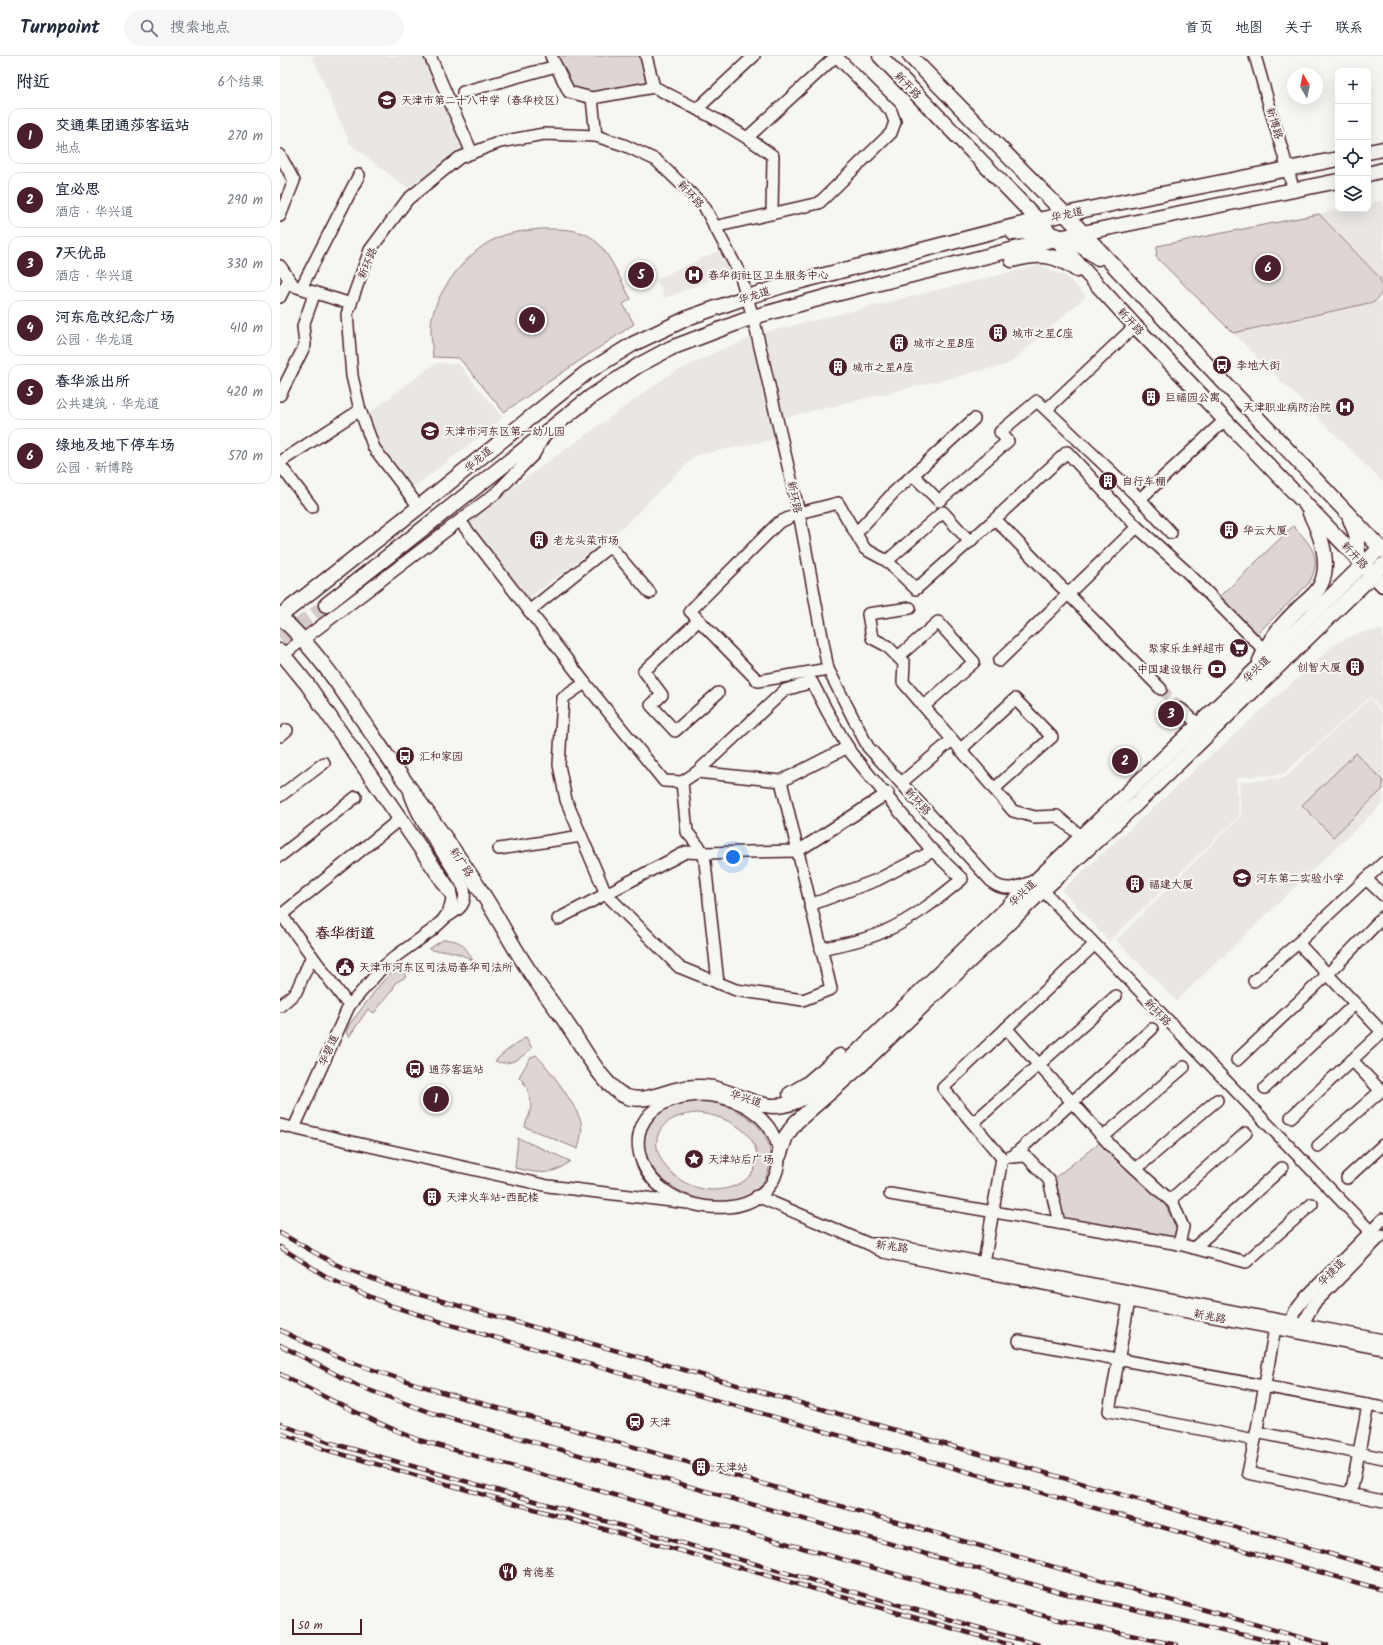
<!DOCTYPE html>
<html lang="zh">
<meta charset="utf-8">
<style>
body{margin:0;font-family:Kalam,"LXGW WenKai TC",sans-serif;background:#f6f6f7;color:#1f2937}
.controls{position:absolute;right:12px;top:12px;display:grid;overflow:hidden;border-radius:8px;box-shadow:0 4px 16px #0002}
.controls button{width:36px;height:36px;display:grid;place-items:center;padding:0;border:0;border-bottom:1px solid #e0e1e3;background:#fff;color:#1f2937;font:20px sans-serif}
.compass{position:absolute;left:1007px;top:12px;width:36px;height:36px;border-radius:50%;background:#fff;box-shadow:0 4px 16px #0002;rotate:351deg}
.scale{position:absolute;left:12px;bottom:10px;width:70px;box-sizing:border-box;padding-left:4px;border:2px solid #4a1f2b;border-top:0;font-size:11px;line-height:14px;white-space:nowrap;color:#4a1f2b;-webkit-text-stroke:3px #f6f6f2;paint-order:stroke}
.you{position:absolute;left:453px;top:801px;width:14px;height:14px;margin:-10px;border:3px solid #fff;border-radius:50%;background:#1a73e8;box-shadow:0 0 0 6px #1a73e833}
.badge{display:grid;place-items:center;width:26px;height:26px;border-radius:50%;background:#4a1f2b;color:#fff;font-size:13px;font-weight:700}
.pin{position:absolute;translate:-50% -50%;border:2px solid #fff;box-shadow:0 1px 4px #0006}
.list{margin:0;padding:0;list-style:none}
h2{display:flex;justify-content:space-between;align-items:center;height:52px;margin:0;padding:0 16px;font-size:17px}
h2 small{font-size:13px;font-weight:400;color:#747a83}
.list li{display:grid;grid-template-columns:26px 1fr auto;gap:12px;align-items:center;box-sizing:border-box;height:56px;margin:0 8px 8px;padding:0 8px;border:1px solid #e0e1e3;border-radius:12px}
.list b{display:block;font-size:15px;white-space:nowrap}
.list p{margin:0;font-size:13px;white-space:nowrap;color:#747a83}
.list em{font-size:13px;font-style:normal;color:#747a83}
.icon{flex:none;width:22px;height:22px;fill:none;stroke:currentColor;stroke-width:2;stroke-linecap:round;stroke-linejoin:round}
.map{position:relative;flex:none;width:1103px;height:1589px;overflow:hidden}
header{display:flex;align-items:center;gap:24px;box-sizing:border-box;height:56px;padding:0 20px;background:#fff;border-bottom:1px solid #e0e1e3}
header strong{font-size:19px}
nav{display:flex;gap:22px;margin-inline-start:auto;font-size:14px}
.search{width:280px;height:36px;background:#f6f6f7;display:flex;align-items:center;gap:10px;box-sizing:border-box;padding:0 14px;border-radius:22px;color:#747a83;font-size:15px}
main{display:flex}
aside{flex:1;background:#fff}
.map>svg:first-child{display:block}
.built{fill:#e9e6e3}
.green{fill:#ddd6d5;stroke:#947a80;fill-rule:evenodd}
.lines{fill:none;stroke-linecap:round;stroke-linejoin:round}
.minor-tunnel{stroke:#d4cbca;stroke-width:11;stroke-dasharray:11 5.5;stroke-linecap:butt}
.major-tunnel{stroke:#d4cbca;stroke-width:14;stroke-dasharray:14 7;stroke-linecap:butt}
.minor-casing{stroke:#4a1f2b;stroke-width:14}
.major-casing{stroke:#4a1f2b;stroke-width:17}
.minor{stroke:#f6f6f2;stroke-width:11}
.major{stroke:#f6f6f2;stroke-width:14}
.rail-casing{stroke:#4a1f2b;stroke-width:4.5}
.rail{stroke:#f6f6f2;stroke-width:3;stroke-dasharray:9;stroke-linecap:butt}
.labels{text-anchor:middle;stroke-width:4;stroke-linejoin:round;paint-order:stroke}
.street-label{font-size:11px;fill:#4a1f2b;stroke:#f6f6f2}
.poi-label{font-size:11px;fill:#4a1f2b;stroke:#f6f6f2;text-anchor:start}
.district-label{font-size:15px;font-weight:bold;fill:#4a1f2b;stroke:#f6f6f2}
</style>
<header>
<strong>Turnpoint</strong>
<div class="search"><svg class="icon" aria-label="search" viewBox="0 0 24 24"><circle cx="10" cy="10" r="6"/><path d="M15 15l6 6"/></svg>搜索地点</div>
<nav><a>首页</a><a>地图</a><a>关于</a><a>联系</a></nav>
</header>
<main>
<aside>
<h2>附近<small>6个结果</small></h2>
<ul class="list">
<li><span class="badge">1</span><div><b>交通集团通莎客运站</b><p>地点</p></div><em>270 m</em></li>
<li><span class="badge">2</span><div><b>宜必思</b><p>酒店 · 华兴道</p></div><em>290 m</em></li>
<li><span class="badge">3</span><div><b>7天优品</b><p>酒店 · 华兴道</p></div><em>330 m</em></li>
<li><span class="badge">4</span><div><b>河东危改纪念广场</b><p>公园 · 华龙道</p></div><em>410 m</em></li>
<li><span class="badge">5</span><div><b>春华派出所</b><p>公共建筑 · 华龙道</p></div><em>420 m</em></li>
<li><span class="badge">6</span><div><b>绿地及地下停车场</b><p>公园 · 新博路</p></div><em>570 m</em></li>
</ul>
</aside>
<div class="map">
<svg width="1103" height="1589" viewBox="0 0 1103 1589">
<rect width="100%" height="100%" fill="#f6f6f2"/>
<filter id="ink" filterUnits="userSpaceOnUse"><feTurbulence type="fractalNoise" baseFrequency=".025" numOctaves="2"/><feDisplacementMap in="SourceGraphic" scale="8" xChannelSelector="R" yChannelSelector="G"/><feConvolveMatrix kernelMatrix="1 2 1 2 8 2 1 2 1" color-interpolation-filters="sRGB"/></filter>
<g filter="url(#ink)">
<g class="built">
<polygon points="32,0 144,0 185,94 127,132 70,88"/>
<polygon points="1103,144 1103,225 1039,158 1062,153 1088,153 1088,148"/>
<polygon points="441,194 454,215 385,242 376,223"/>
<polygon points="760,209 787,221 806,240 729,308 494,364 498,383 416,399 343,471 245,545 185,466 389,319 438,295 490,275"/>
<polygon points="1103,244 1103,426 953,277"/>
<polygon points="156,307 178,308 223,362 133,432 99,388 86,359"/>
<polygon points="1098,574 1103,574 1103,656 1090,641 1003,718 956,722 959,760 829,885 782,834 1054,589 1072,580 1084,576"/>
<polygon points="1090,643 1103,659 1103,747 896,945 836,884 961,760 959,726 1005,722 1044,684"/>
</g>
<g class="green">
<polygon points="273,0 366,0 371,30 290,41"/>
<path d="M1039,158L1100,222C1103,233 1103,239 1094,246L953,277L876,201L877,190Z"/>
<path d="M260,173C276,173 295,172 309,180C328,191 340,224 351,243L343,248L354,268L224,356L179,302L153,301C152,291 151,280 151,270C152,240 186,197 213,184C227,176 245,175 260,173Z"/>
<path d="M1013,470C1031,488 1043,502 1029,527L977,578L940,541Z"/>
<polygon points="1076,697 1103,725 1103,733 1053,781 1022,749"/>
<path d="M163,884C180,882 186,891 193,905C186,900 177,897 168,895C161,894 155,896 149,893Z"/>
<polygon points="120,909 126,921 115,927 113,933 94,957 88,953 69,981 66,976 69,969 102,926"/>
<path d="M246,981L252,992C241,1002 230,1011 215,1005L225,996Z"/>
<path d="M256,999C269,1012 296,1049 301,1066C303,1075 300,1084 298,1093L245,1071C245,1066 249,1062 250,1056C253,1044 248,1030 239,1021L250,1002Z"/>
<path d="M421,1044C453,1048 494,1068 490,1106C489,1117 485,1126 477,1133C447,1160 390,1140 371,1109C355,1084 370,1056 397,1048C405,1045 413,1045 421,1044ZM416,1057C440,1058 477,1073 477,1102C477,1114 469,1123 459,1128C396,1158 334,1065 416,1057Z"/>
<path d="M238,1082L290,1105C272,1121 257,1117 235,1112Z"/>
<polygon points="819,1087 885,1148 896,1172 892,1190 782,1168 772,1124"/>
</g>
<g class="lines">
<polyline class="minor-tunnel" points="881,633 901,653"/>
<polyline class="major-tunnel" points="0,583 46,549"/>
<defs>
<g id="minor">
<polyline points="150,0 192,97"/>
<polyline points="271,0 289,36 312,42 316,80"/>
<path d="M366,0L374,31C415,52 456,72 493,100L492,157"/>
<polyline points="975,0 1014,135"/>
<polyline points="183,36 276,10"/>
<polyline points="312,42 374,31"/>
<polyline points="417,53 474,0"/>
<polyline points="0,99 14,125 0,160"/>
<polyline points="434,171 539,147 611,77 615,66 611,55 556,0 468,81"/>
<polyline points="0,210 14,230 71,248"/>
<polyline points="21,232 79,119"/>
<polyline points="0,241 9,223"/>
<polyline points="0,339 25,289 23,270 35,236"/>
<polyline points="767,353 855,270"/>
<polyline points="0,406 80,354"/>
<polyline points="0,409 32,451"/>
<polyline points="633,419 694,363"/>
<polyline points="860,443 891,477"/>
<path d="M139,451L94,392L80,354L72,320L67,258L90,194L128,143L179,102L220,86L264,78L316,80L344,89L376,104L424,150L460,218L473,261L519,457L548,613L588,691L713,827C727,837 740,830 754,825L1098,1183"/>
<polyline points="715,463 787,396 857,471 907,516 990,600"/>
<polyline points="180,465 305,627 384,725 402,726 407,776 424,797 518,795 608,737"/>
<polyline points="577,476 614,436 633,419 659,445 728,385 720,376 757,345 860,443 946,363"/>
<polyline points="607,505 663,456 690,486"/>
<polyline points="630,552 588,558 592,582 607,590 624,607 623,626 733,755 755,761 777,760 802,781"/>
<polyline points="249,555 330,490 370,537"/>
<polyline points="419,564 364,615 382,639 371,649 395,675 438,637"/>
<polyline points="0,601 216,437 254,398 265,379"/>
<polyline points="618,601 658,566 694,606 644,650"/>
<polyline points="719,605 857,471"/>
<polyline points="548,613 478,625 410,555 498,467 519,457 558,447 585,493 607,505 636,533 715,463 881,633"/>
<polyline points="305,627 283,642 279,709 286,744 326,838 399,911 456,934 523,944 551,933 501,725"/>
<polyline points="901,653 918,668"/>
<polyline points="0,680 7,674"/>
<polyline points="680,694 735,643 772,681 714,733"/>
<polyline points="417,716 501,725 568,691"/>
<path d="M402,726L417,716L505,634L532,626L547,655L571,697L649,791L682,823C658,843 633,863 603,876C584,885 562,888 541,893"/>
<polyline points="621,727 672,684"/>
<path d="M130,738C142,773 167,800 184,832C187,850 179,853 165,862"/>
<polyline points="0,740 44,707"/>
<polyline points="219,793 301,780"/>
<polyline points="0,800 76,741"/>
<polyline points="1086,823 1103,807"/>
<polyline points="1103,839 1086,823 1018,887 1103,977"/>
<polyline points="530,849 597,824 653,795"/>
<polyline points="0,857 69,950"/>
<polyline points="1,859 121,762"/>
<polyline points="278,863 406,796 424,797 438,927"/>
<polyline points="974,925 1018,887"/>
<polyline points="0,950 16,936 32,900"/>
<polyline points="726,972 832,1091 893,1147 903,1171 899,1188"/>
<polyline points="957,1004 1048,918 1103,861"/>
<polyline points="1072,1004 1101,1035"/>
<polyline points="985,1032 1075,948"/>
<path d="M425,1039C443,1041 461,1045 475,1057C517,1089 501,1147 448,1151C350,1158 318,1040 425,1039Z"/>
<polyline points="1011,1061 1102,976"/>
<polyline points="693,1067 836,940"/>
<polyline points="0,1069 76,1087 268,1130 408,1147"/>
<polyline points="14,1072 69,950 102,912 116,900 151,875 163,864 169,855 172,843 170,835"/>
<polyline points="823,1081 904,1011"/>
<polyline points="1038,1090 1103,1033"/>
<polyline points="730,1101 746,1100 769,1124 779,1167"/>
<polyline points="732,1101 872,973"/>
<polyline points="856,1113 937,1044"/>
<polyline points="1067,1122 1103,1089"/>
<polyline points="610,1138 899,1188 966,1206 1032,1148"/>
<polyline points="477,1140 589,1188 603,1196 849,1245 1103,1293"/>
<polyline points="890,1144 966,1077"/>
<polyline points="589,1188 606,1188 1103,1284"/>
<polyline points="914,1192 1002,1112"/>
<polyline points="704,1207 722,1102 663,1032 814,889"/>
<polyline points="849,1245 829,1355 975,1384 995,1272"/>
<polyline points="1008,1272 1015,1255 1025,1242 1103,1163"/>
<polyline points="1021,1274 1022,1269 1034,1248 1102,1179"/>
<polyline points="739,1285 1103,1352"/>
<polyline points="976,1376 1103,1402"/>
<polyline points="975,1384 968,1417 1103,1445"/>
<polyline points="1071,1438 1088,1349"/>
</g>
<g id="major">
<polyline points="600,0 758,164 855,270 1103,529"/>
<polyline points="630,0 785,158 1103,495"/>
<polyline points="1088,96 1103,93"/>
<polyline points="1088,118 1103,114"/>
<path d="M733,177C767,173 791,181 818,202"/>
<path d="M732,204C759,197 774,197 797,214"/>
<polyline points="1070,463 1076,478 1079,505"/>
<polyline points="46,549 312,340 359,309 391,292 473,261 556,238 783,181 1058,125"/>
<polyline points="0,560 139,451 306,317 353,288 410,261 467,241 506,229 758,164 837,147 1058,103"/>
<path d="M0,561C42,598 75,654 107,700C141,749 178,797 209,848C223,871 235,894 250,916C263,936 278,954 291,974C304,993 325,1033 347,1041C362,1046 378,1039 392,1035C405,1031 420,1030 433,1032C451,1036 467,1046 485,1049C518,1056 545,1026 567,1006L990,600L1100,492"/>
<polyline points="0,595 27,628 170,835"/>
<path d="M980,605C989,583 1003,567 1020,551C1027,544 1037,538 1041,528C1051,506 1040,477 1030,457"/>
<polyline points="510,1038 527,1028 560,1000"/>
<polyline points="499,1100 506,1080 516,1066 579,1011 763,834 856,748 1103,509"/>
</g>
</defs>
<use href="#minor" class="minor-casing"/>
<use href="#major" class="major-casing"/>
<use href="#minor" class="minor"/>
<use href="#major" class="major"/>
<defs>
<g id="rail">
<polyline points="0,1177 55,1208 113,1231 1103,1513"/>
<polyline points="0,1191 50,1223 112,1250 171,1269 1103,1534"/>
<path d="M0,1274C52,1301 100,1317 155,1334L1047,1589"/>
<polyline points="0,1289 78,1330 152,1357 783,1537 1007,1589"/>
<path d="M0,1318C46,1342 91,1365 139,1384L775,1563L897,1589"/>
<polyline points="0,1368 48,1386 759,1589"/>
<polyline points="0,1377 47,1394 731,1589"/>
</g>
</defs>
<use href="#rail" class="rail-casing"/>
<use href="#rail" class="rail"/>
</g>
</g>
<defs>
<symbol id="school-disc" viewBox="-11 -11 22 22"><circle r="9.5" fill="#4a1f2b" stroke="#f6f6f2"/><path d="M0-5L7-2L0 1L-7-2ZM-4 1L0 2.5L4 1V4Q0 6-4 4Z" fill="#fff"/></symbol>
<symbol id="hospital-disc" viewBox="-11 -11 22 22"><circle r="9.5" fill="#4a1f2b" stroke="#f6f6f2"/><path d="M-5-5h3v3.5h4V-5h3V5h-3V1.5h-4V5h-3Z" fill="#fff"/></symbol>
<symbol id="building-disc" viewBox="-11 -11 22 22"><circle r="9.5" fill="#4a1f2b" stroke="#f6f6f2"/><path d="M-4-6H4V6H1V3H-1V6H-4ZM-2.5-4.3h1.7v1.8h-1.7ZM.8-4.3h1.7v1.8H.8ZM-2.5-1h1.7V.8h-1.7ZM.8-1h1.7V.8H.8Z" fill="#fff"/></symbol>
<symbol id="bus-disc" viewBox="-11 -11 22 22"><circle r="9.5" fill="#4a1f2b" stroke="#f6f6f2"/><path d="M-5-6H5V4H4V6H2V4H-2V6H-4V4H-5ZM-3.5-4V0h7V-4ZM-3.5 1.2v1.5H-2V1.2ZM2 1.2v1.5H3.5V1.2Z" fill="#fff"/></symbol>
<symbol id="supermarket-disc" viewBox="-11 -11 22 22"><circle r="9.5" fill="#4a1f2b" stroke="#f6f6f2"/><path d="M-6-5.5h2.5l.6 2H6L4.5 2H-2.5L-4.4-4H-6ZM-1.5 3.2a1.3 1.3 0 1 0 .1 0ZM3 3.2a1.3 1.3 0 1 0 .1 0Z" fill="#fff"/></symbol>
<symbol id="bank-disc" viewBox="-11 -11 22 22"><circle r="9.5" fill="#4a1f2b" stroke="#f6f6f2"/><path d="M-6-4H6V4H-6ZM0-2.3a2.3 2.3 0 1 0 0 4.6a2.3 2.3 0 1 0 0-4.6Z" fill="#fff"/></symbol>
<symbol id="civic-disc" viewBox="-11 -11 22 22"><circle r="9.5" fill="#4a1f2b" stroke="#f6f6f2"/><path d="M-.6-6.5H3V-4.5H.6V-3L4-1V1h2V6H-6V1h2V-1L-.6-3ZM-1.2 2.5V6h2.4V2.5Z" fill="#fff"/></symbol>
<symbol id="sight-disc" viewBox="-11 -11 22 22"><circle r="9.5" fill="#4a1f2b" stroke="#f6f6f2"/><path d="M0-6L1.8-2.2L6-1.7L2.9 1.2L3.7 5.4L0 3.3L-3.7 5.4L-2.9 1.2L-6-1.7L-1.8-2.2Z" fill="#fff"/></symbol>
<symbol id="station-disc" viewBox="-11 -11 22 22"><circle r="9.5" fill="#4a1f2b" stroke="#f6f6f2"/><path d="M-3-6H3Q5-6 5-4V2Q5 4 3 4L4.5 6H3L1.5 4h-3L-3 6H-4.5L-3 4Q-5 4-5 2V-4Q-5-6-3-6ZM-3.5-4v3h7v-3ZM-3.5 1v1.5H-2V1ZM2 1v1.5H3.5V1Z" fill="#fff"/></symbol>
<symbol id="restaurant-disc" viewBox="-11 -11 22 22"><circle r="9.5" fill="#4a1f2b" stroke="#f6f6f2"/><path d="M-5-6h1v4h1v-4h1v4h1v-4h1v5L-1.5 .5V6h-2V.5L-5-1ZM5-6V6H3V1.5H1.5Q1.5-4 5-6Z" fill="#fff"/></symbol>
</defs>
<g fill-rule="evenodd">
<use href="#school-disc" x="96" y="33" width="22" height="22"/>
<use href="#hospital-disc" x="403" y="208" width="22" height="22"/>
<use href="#building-disc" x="707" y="266" width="22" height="22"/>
<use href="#building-disc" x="608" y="276" width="22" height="22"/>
<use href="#bus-disc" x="931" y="298" width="22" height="22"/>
<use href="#building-disc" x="547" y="300" width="22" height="22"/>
<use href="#building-disc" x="860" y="330" width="22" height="22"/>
<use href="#hospital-disc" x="1054" y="340" width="22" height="22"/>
<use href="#school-disc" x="139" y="364" width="22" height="22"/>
<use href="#building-disc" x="817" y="414" width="22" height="22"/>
<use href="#building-disc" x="938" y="463" width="22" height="22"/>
<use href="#building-disc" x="248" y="473" width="22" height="22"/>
<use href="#supermarket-disc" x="948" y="581" width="22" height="22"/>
<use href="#building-disc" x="1064" y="600" width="22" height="22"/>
<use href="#bank-disc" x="926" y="602" width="22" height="22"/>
<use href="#bus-disc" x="114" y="689" width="22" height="22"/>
<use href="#school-disc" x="951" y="811" width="22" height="22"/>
<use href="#building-disc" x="844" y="817" width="22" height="22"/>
<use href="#civic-disc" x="54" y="900" width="22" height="22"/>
<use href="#bus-disc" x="124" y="1002" width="22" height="22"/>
<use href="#sight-disc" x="403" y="1092" width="22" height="22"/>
<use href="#building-disc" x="141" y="1130" width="22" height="22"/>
<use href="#station-disc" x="344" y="1355" width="22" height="22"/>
<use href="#building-disc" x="410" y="1400" width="22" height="22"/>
<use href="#restaurant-disc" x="217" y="1505" width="22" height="22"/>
</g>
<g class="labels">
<g class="street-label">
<text transform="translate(628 29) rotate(46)" y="4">新开路</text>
<text transform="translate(995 67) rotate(73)" y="4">新博路</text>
<text transform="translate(411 138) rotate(47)" y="4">新环路</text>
<text transform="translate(787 158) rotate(-13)" y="4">华龙道</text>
<text transform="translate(87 207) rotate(-67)" y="4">新环路</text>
<text transform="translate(474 239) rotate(-17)" y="4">华龙道</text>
<text transform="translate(851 265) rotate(47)" y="4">新开路</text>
<text transform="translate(198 403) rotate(-40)" y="4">华龙道</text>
<text transform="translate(515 441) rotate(77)" y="4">新环路</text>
<text transform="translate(1075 499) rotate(47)" y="4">新开路</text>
<text transform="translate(976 613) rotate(-44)" y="4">华兴道</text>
<text transform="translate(638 745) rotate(47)" y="4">新环路</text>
<text transform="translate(182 806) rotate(56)" y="4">新广路</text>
<text transform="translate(742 837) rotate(-44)" y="4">华兴道</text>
<text transform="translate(878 956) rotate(46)" y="4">新环路</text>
<text transform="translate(48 994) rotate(-66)" y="4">华碧道</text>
<text transform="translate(466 1042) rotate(18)" y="4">华兴道</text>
<text transform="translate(612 1190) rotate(7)" y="4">新兆路</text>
<text transform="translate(1051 1216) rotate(-45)" y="4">华捷道</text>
<text transform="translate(930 1260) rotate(10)" y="4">新兆路</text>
</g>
<g class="poi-label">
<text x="121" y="48">天津市第二十八中学（春华校区）</text>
<text x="428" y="223">春华街社区卫生服务中心</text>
<text x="732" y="281">城市之星C座</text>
<text x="633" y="291">城市之星B座</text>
<text x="956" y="313">李地大街</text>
<text x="572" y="315">城市之星A座</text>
<text x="885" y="345">巨福园公寓</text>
<text x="1051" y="355" text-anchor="end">天津职业病防治院</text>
<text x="164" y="379">天津市河东区第一幼儿园</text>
<text x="842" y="429">自行车棚</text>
<text x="963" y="478">华云大厦</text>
<text x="273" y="488">老龙头菜市场</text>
<text x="945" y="596" text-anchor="end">聚家乐生鲜超市</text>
<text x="1061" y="615" text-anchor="end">创智大厦</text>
<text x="923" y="617" text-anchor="end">中国建设银行</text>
<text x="139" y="704">汇和家园</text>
<text x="976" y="826">河东第二实验小学</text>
<text x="869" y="832">福建大厦</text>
<text x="79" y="915">天津市河东区司法局春华司法所</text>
<text x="149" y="1017">通莎客运站</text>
<text x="428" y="1107">天津站后广场</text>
<text x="166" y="1145">天津火车站-西配楼</text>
<text x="369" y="1370">天津</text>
<text x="435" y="1415">天津站</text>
<text x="242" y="1520">肯德基</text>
</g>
<g class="district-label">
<text x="65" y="882">春华街道</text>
</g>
</g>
</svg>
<div class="controls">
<button>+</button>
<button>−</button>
<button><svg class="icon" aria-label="locate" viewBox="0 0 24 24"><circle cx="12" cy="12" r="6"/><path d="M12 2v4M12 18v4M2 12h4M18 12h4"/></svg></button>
<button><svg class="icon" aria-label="layers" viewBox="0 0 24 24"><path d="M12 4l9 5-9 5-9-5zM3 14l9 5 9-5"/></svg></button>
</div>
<svg class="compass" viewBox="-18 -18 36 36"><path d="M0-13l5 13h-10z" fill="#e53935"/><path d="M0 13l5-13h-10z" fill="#747a83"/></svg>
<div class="scale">50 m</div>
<div class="you"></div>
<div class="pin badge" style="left:156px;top:1043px">1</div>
<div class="pin badge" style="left:845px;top:705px">2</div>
<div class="pin badge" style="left:891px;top:658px">3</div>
<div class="pin badge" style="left:252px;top:264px">4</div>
<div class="pin badge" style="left:361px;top:219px">5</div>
<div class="pin badge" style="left:988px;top:212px">6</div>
</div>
</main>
